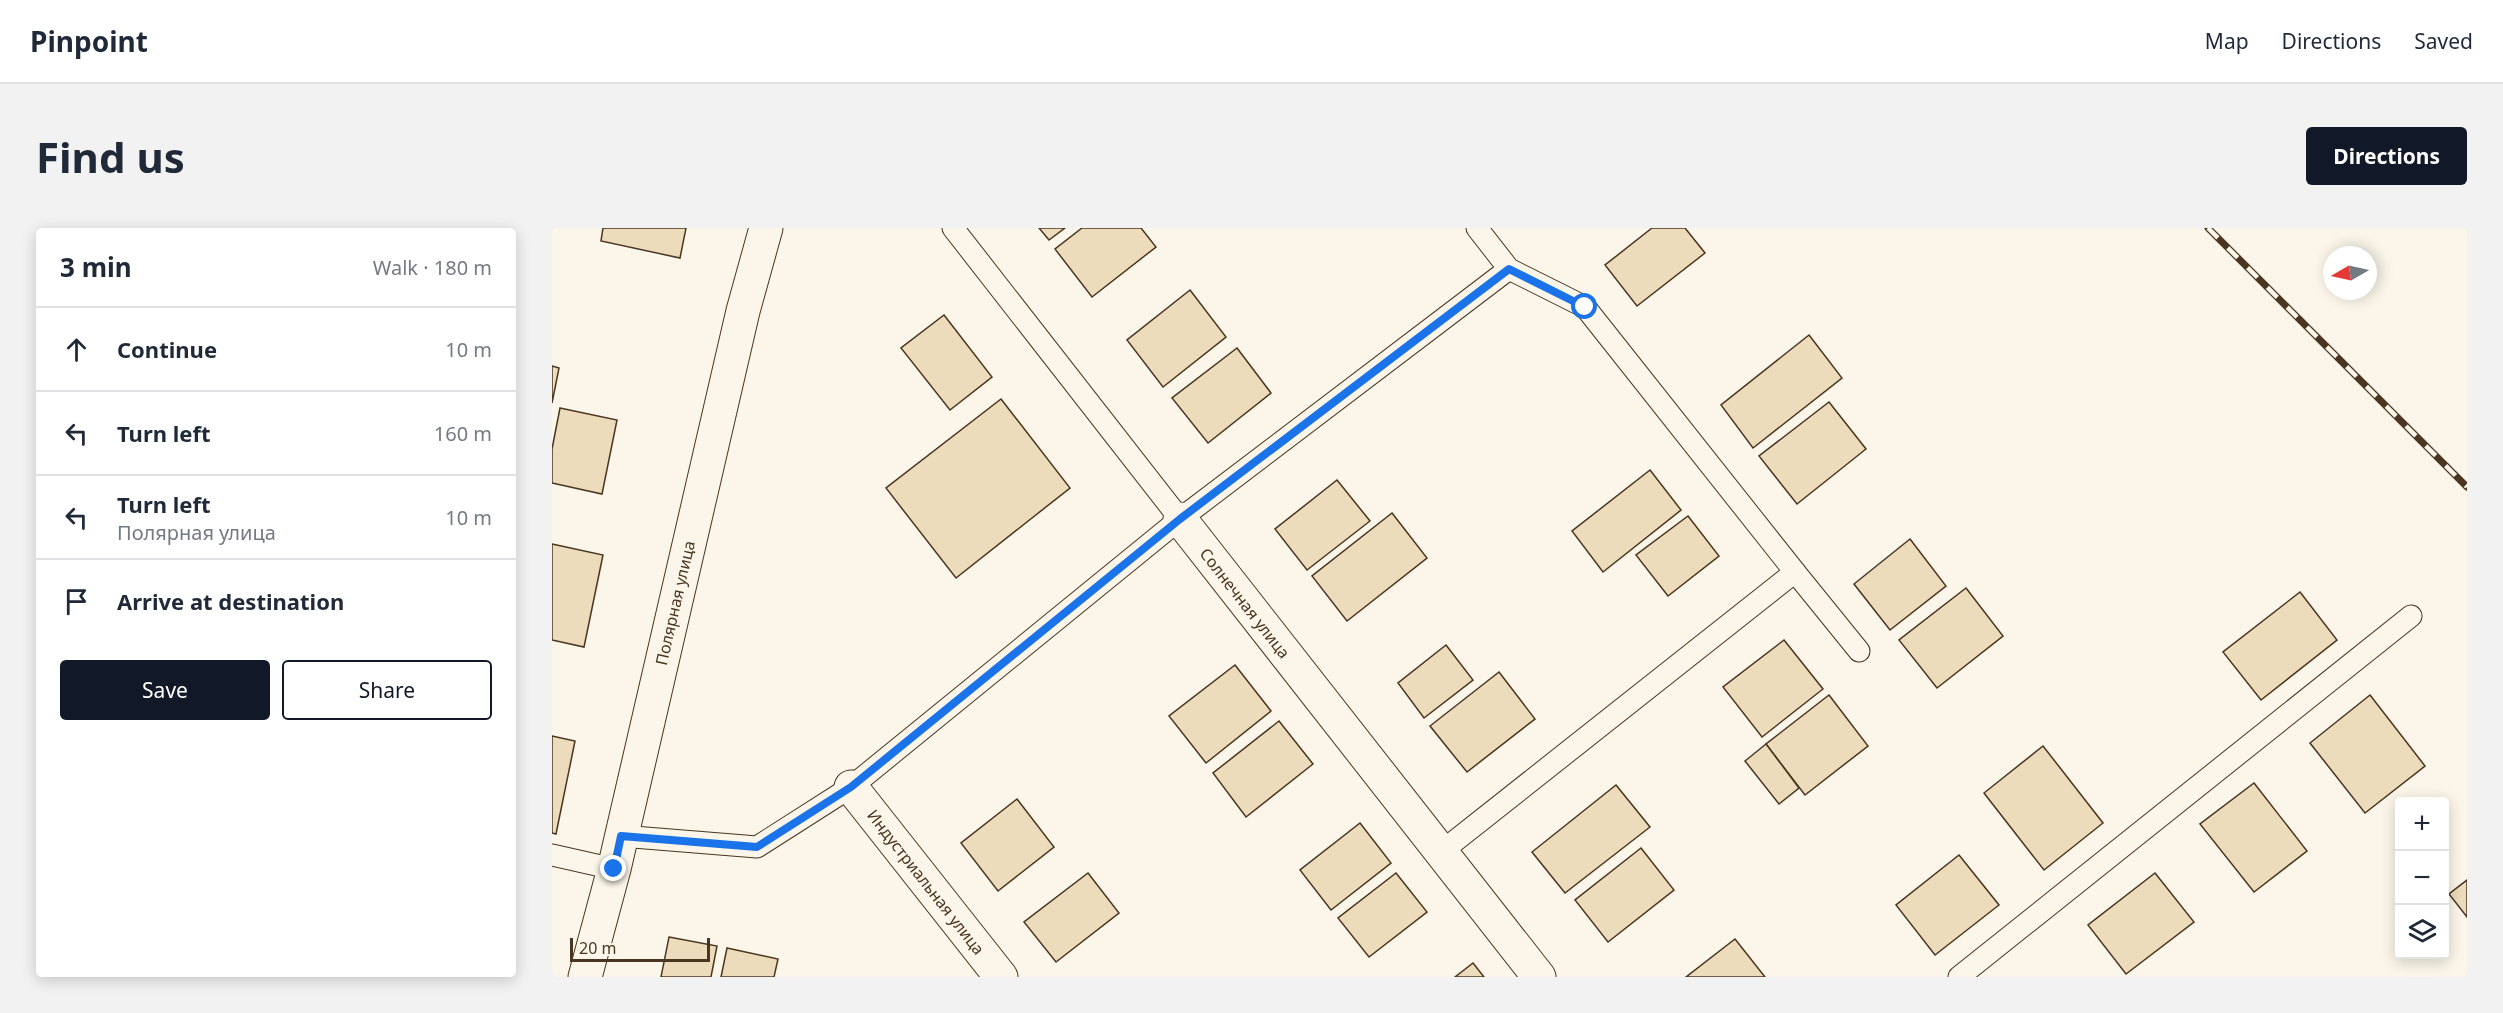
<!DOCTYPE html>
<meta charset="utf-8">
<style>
body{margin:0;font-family:"Noto Sans",sans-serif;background:#f2f2f3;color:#1f2937}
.controls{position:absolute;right:18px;bottom:18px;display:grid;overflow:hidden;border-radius:6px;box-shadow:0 3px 15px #0003}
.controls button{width:54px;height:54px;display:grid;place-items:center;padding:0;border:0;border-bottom:2px solid #e0e1e3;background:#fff;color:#1f2937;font:30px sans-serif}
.compass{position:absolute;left:1771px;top:18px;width:54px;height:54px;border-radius:50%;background:#fff;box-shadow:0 3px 15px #0003;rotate:261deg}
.scale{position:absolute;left:18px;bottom:15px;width:140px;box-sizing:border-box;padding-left:6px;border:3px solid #4a3520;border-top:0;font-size:16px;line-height:21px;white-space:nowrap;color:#4a3520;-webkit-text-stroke:4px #fbf6e9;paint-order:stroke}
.stop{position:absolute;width:18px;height:18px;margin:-14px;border:4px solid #1a73e8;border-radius:50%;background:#fff}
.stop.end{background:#1a73e8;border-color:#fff;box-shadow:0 2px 6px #0008}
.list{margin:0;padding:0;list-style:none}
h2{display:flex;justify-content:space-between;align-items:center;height:78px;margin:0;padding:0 24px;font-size:26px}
h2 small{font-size:20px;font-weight:400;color:#747a83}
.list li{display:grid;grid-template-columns:39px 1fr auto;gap:18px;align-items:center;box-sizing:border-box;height:84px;padding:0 24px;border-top:2px solid #e0e1e3}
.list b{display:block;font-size:22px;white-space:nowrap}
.list p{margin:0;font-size:20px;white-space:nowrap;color:#747a83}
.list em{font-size:20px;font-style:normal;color:#747a83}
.actions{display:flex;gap:12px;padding:18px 24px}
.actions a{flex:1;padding:14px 0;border:2px solid #111827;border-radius:6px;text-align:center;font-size:21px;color:#111827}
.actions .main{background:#111827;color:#fff}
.icon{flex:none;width:33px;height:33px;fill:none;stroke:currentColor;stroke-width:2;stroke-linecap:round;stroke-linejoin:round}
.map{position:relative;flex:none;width:1915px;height:749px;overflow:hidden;border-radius:6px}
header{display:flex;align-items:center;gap:36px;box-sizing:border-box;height:84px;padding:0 30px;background:#fff;border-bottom:2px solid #e0e1e3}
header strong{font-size:28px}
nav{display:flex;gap:33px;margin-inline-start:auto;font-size:21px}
.intro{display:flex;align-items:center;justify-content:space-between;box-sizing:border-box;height:144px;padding:0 36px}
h1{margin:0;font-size:42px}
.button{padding:15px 27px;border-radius:6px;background:#111827;color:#fff;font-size:21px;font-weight:700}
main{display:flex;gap:36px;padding:0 36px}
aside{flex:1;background:#fff;border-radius:6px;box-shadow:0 3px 15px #0003}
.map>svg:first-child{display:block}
.building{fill:#ecdcbc;stroke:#4a3520;stroke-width:1.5}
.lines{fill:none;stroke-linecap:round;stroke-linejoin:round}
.service-casing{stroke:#4a3520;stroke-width:23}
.minor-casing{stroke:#4a3520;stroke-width:35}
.service{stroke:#fbf6e9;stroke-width:21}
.minor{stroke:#fbf6e9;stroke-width:33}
.rail-casing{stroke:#4a3520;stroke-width:7}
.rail{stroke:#fbf6e9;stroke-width:4.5;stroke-dasharray:14;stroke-linecap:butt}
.route{stroke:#1a73e8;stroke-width:8}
.labels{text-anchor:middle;stroke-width:4.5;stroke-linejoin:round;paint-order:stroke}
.street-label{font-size:16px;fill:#4a3520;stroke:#fbf6e9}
</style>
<header>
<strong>Pinpoint</strong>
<nav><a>Map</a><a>Directions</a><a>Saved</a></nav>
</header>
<div class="intro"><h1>Find us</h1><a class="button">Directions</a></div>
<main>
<aside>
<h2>3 min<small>Walk · 180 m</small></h2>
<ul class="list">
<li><svg class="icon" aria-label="ahead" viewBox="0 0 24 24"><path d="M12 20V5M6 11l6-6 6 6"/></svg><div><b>Continue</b></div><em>10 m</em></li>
<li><svg class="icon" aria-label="left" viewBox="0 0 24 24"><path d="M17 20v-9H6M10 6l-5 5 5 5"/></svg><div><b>Turn left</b></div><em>160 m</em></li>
<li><svg class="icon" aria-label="left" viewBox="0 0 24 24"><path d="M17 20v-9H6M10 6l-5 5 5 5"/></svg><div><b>Turn left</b><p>Полярная улица</p></div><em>10 m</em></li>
<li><svg class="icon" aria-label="arrive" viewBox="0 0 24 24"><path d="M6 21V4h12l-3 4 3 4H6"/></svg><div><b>Arrive at destination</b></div></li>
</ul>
<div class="actions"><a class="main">Save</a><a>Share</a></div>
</aside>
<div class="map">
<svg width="1915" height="749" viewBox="0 0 1915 749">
<rect width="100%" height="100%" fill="#fbf6e9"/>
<g class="building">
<polygon points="51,0 134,0 128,30 49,13"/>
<polygon points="487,0 513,0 497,12"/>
<polygon points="530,0 589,0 604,19 540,69 503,21"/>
<polygon points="1100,0 1133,0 1153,25 1085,78 1053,37"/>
<polygon points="638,62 674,109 611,159 575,112"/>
<polygon points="392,87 440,149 398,182 349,120"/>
<polygon points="1257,107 1290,150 1201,220 1169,177"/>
<polygon points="685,120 719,165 656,215 620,170"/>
<polygon points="0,138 7,140 0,175"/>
<polygon points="449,171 518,260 404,350 334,260"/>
<polygon points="1277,174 1314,221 1245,276 1207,228"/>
<polygon points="8,180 65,192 50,266 0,255 0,221"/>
<polygon points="1098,242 1129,282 1051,344 1020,303"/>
<polygon points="785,252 818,293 755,342 723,301"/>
<polygon points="840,285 875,330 795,393 760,348"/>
<polygon points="1136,288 1167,328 1116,368 1084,327"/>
<polygon points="1358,311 1394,358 1338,402 1302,356"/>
<polygon points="0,316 51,327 32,419 0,412"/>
<polygon points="1414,360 1451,408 1385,460 1347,412"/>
<polygon points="1748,364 1785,412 1709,472 1671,424"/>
<polygon points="1232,412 1271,461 1210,509 1171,459"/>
<polygon points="894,417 921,452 872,490 846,455"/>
<polygon points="683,437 719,483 654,535 617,488"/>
<polygon points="947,444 983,491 915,544 878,498"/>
<polygon points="1277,467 1316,518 1253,567 1214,516"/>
<polygon points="1818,467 1873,538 1813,585 1758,515"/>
<polygon points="727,493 761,536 694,589 661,545"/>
<polygon points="0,508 23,513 4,606 0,605"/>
<polygon points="1214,516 1247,560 1227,576 1193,533"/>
<polygon points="1491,518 1551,595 1492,642 1432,565"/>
<polygon points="1702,555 1755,623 1702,664 1648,596"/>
<polygon points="1064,557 1098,599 1013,665 980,624"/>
<polygon points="465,571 502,619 446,663 409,615"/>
<polygon points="808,595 839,635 779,682 748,642"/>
<polygon points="1089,620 1122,662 1056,714 1023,672"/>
<polygon points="1407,627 1447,677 1383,727 1344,677"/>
<polygon points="536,645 567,685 504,734 472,694"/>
<polygon points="844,645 875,684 817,729 786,690"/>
<polygon points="1603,645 1642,694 1574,746 1536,697"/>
<polygon points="1915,652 1915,689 1897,666"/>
<polygon points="117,709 165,718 159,749 109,749"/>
<polygon points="1183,711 1213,749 1134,749"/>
<polygon points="175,720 226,731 222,749 169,749"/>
<polygon points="921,735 932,749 903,749"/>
</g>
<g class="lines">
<defs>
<g id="service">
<polyline points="401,0 628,291"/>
<polyline points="1243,344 1307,423"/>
<polyline points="69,608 205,619 299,559 628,291 957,41"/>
<polyline points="889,624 1243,344 1033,79 957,41 925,0"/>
<polyline points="0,627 62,641"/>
<polyline points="1407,749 1859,388"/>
</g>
<g id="minor">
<polyline points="628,291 987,749"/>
<polyline points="299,559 449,749"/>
<polyline points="33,749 62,641 191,83 214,0"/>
</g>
</defs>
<use href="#service" class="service-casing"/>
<use href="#minor" class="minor-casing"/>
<use href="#service" class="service"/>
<use href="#minor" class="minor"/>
<defs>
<polyline id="rail" points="1656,0 1915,259"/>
</defs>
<use href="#rail" class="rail-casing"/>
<use href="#rail" class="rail"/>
</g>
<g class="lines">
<polyline class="route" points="62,641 69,608 205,619 299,559 628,291 957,41 1033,79"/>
</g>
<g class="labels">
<g class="street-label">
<text transform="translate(123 375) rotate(-77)" y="6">Полярная улица</text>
<text transform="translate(693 375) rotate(52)" y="6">Солнечная улица</text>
<text transform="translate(374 654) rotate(52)" y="6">Индустриальная улица</text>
</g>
</g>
</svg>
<div class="controls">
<button>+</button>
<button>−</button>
<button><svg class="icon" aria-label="layers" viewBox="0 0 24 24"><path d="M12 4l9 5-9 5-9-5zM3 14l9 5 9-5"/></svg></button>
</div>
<svg class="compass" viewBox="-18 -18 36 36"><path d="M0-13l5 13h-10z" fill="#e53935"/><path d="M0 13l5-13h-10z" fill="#747a83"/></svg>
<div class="scale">20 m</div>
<div class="stop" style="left:1033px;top:79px"></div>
<div class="stop end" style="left:62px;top:641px"></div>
</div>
</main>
